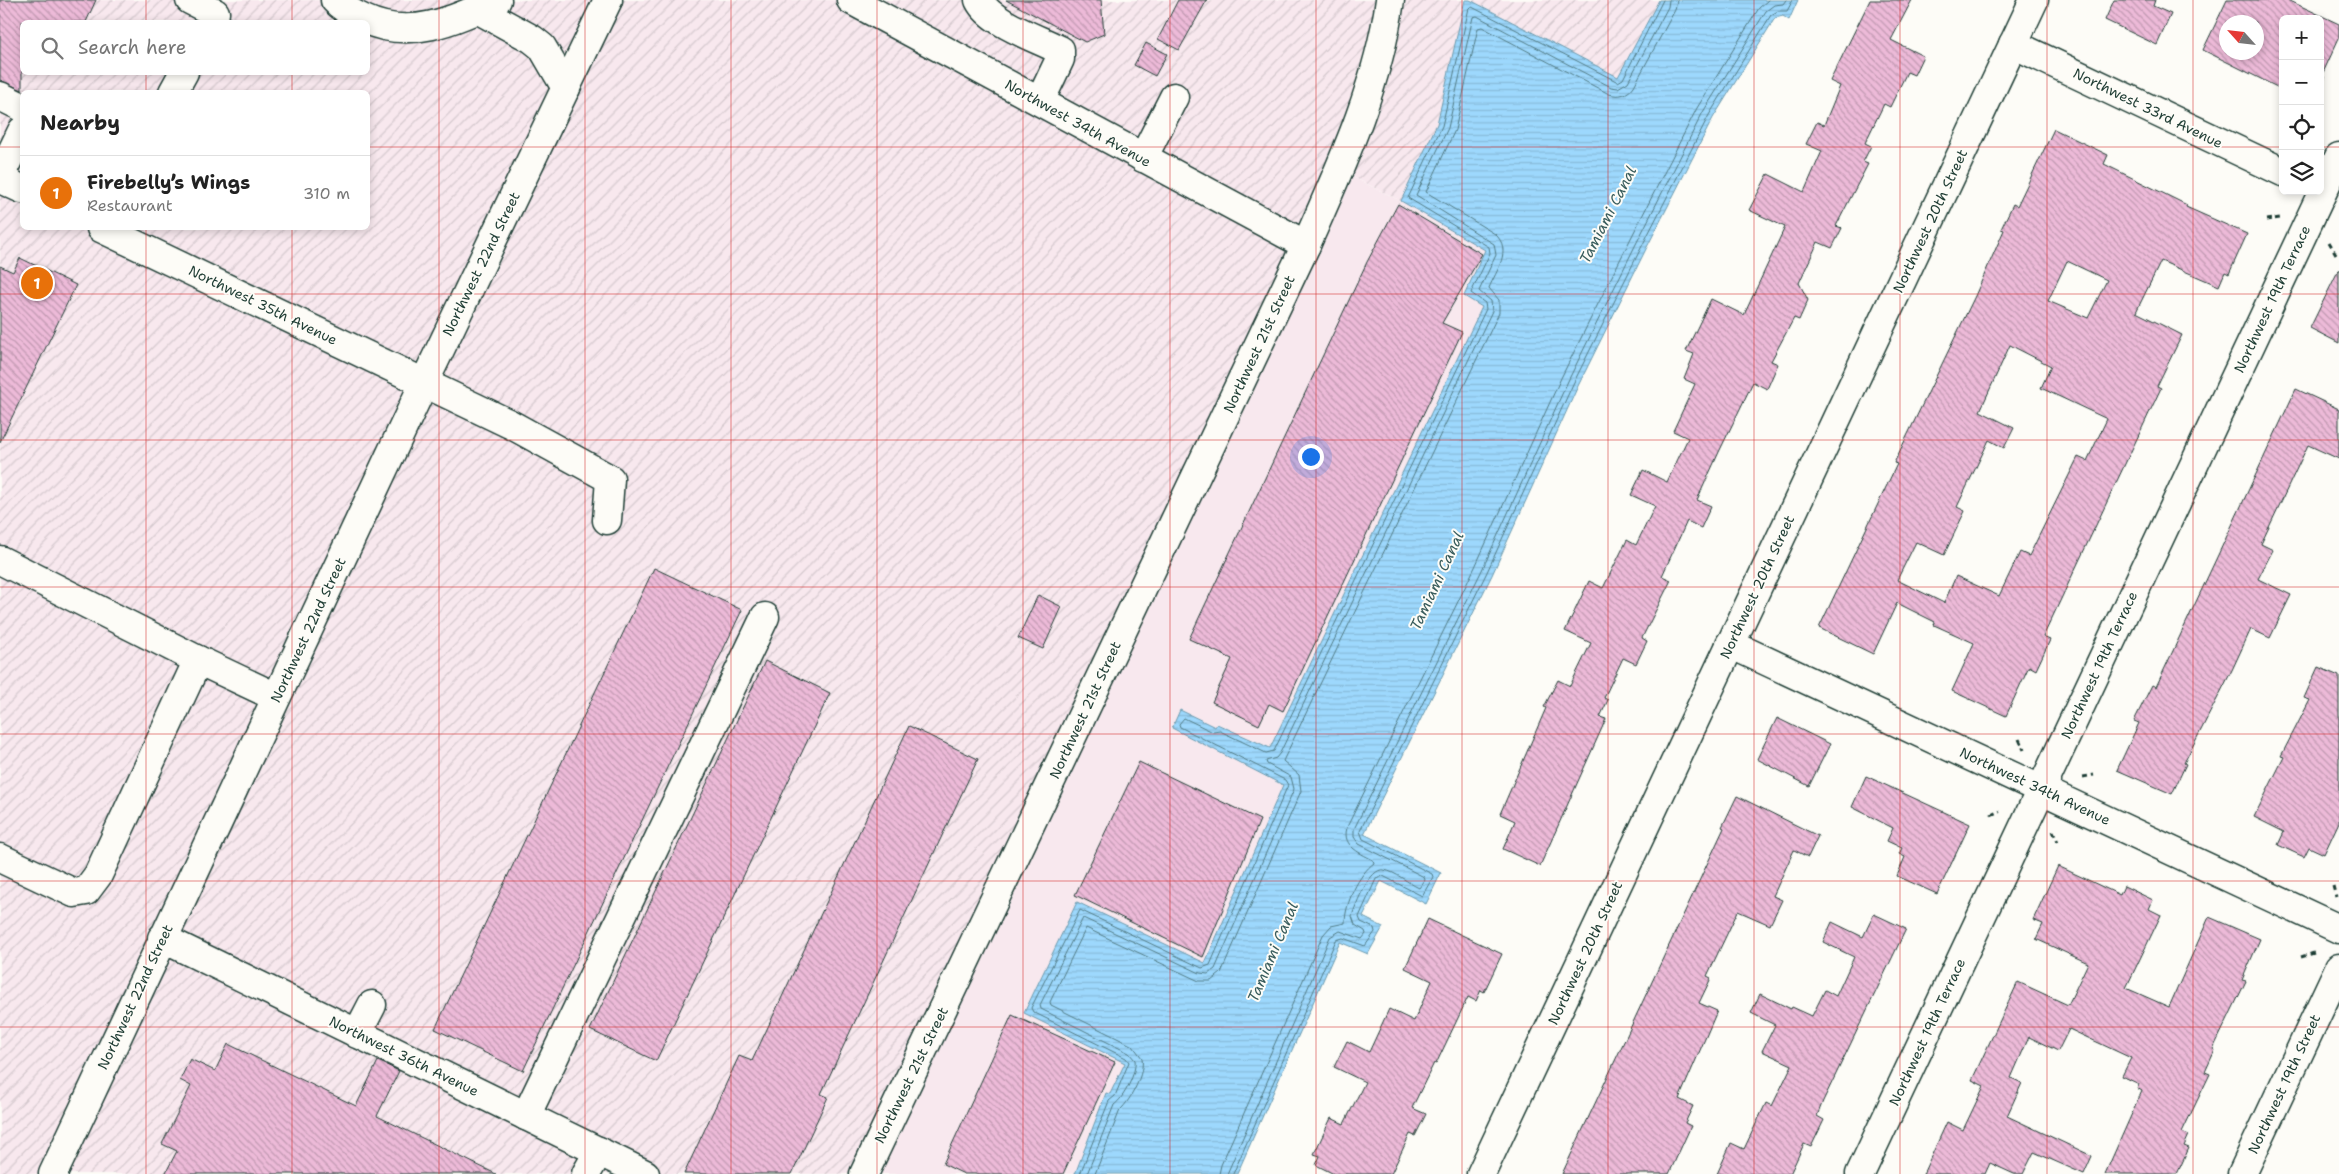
<!DOCTYPE html>
<meta charset="utf-8">
<style>
body{margin:0;font-family:"Shantell Sans",sans-serif;background:#f6f6f6;color:#222}
.controls{position:absolute;right:15px;top:15px;display:grid;overflow:hidden;border-radius:8px;box-shadow:0 2px 8px #0003}
.controls button{width:45px;height:45px;display:grid;place-items:center;padding:0;border:0;border-bottom:1px solid #e0e0e0;background:#fff;color:#222;font:25px sans-serif}
.compass{position:absolute;left:2219px;top:15px;width:45px;height:45px;border-radius:50%;background:#fff;box-shadow:0 2px 8px #0003;rotate:297deg}
.you{position:absolute;left:1310px;top:456px;width:18px;height:18px;margin:-12px;border:4px solid #fff;border-radius:50%;background:#1a73e8;box-shadow:0 0 0 8px #1a73e833}
.badge{display:grid;place-items:center;width:32px;height:32px;border-radius:50%;background:#111827;color:#fff;font-size:16px;font-weight:700}
.pin{position:absolute;translate:-50% -50%;border:2px solid #fff;box-shadow:0 1px 5px #0006}
.list{margin:0;padding:0;list-style:none}
h2{display:flex;justify-content:space-between;align-items:center;height:65px;margin:0;padding:0 20px;font-size:21px}
h2 small{font-size:16px;font-weight:400;color:#767676}
.list li{display:grid;grid-template-columns:32px 1fr auto;gap:15px;align-items:center;box-sizing:border-box;height:75px;padding:0 20px;border-top:1px solid #e0e0e0}
.list b{display:block;font-size:19px;white-space:nowrap}
.list p{margin:0;font-size:16px;white-space:nowrap;color:#767676}
.list em{font-size:16px;font-style:normal;color:#767676}
.icon{flex:none;width:28px;height:28px;fill:none;stroke:currentColor;stroke-width:2;stroke-linecap:round;stroke-linejoin:round}
.map{position:relative;flex:none;width:2339px;height:1174px;overflow:hidden}
.search{position:absolute;background:#fff;box-shadow:0 2px 8px #0003;left:20px;top:20px;width:350px;height:55px;display:flex;align-items:center;gap:12px;box-sizing:border-box;padding:0 18px;border-radius:8px;color:#767676;font-size:19px}
.panel{position:absolute;background:#fff;box-shadow:0 2px 8px #0003;left:20px;top:90px;width:350px;height:140px;border-radius:8px}
.map>svg:first-child{display:block}
.built{fill:#f8e8ee}
.industrial{fill:url(#industrial-furrows);fill-rule:evenodd}
.water{fill:url(#water-rules);stroke:#6b9aad}
.lines{fill:none;stroke-linecap:round;stroke-linejoin:round}
.shore{stroke:#517b84;stroke-width:1}
.building{fill:url(#building-back-hatch);stroke:#1f3d34;fill-rule:evenodd}
.minor-casing{stroke:#1f3d34;stroke-width:31}
.path{stroke:#1f3d34;stroke-width:3;stroke-dasharray:5 4;stroke-linecap:butt}
.minor{stroke:#fdfcf7;stroke-width:28}
.grid{fill:none;stroke:#d62828;stroke-width:1;stroke-opacity:0.55}
.labels{text-anchor:middle;stroke-width:4;stroke-linejoin:round;paint-order:stroke}
.street-label{font-size:14px;fill:#1f3d34;stroke:#fdfcf7}
.water-label{font-size:15px;font-style:italic;fill:#385c5c;stroke:#fdfcf7}
</style>
<div class="map">
<svg width="2339" height="1174" viewBox="0 0 2339 1174">
<defs>
<pattern id="industrial-furrows" width="10" height="10" patternUnits="userSpaceOnUse" patternTransform="scale(1.25)"><rect width="10" height="10" fill="#f8e8ee"/><path d="M-1 1l2-2M0 10L10 0M9 11l2-2" fill="none" stroke="#d4c8cd"/></pattern>
<pattern id="water-rules" width="6" height="5" patternUnits="userSpaceOnUse" patternTransform="scale(1.25)"><rect width="6" height="5" fill="#9dd8fd"/><path d="M0 2.5h6" fill="none" stroke="#87bad9"/></pattern>
<pattern id="building-back-hatch" width="6" height="6" patternUnits="userSpaceOnUse" patternTransform="scale(1.25)"><rect width="6" height="6" fill="#edbad8"/><path d="M-1 5l2 2M0 0l6 6M5-1l2 2" fill="none" stroke="#bf98b0"/></pattern>
</defs>
<rect width="100%" height="100%" fill="#fdfcf7"/>
<filter id="ink" filterUnits="userSpaceOnUse"><feTurbulence type="fractalNoise" baseFrequency=".02" numOctaves="2"/><feDisplacementMap in="SourceGraphic" scale="10" xChannelSelector="R" yChannelSelector="G"/><feConvolveMatrix kernelMatrix="1 2 1 2 8 2 1 2 1" color-interpolation-filters="sRGB"/></filter>
<g filter="url(#ink)">
<polygon class="built" points="1328,165 1401,201 1485,250 1464,296 1482,307 1269,749 1218,724 1215,727 1180,710 1172,728 1283,785 1205,964 1077,903 1024,1012 1125,1063 1110,1095 1106,1093 1075,1174 857,1174"/>
<g class="industrial">
<path d="M0,0H1465L1437,124L1401,201L1329,165L857,1174H0ZM22,22H368V72H22ZM22,92H368V228H22Z"/>
<polygon points="1470,0 1659,0 1618,77"/>
</g>
<polygon class="water" points="1465,0 1470,0 1618,77 1659,0 1798,0 1789,20 1783,16 1775,18 1713,118 1646,249 1578,386 1492,575 1364,834 1441,873 1426,904 1381,881 1363,917 1383,927 1368,954 1340,942 1237,1174 1075,1174 1106,1093 1110,1094 1125,1063 1024,1013 1077,902 1205,963 1283,785 1172,728 1180,710 1215,727 1217,724 1270,748 1482,307 1464,296 1485,250 1401,201 1437,124"/>
<g class="lines">
<g class="shore">
<polyline points="1080,1174 1109,1101 1115,1096 1129,1062 1126,1058 1033,1012 1031,1008 1080,910 1202,968 1210,965 1288,785 1285,780 1180,727 1179,724 1184,718 1213,732 1220,731 1266,753 1274,751 1486,309 1485,303 1471,293 1490,253 1489,247 1408,198 1442,126 1469,8 1472,7 1618,82 1623,79 1663,0"/>
<path d="M1087,1174L1114,1105C1124,1098 1137,1072 1135,1060L1129,1053L1041,1009L1040,1005L1083,918L1200,973L1208,974L1215,969L1294,789L1291,777L1267,764L1266,761L1276,758L1280,753L1492,311L1491,301L1479,291L1496,255L1494,244L1416,195L1448,128L1473,17L1477,16L1611,87L1618,88L1628,82L1668,7L1669,0"/>
<path d="M1095,1174L1120,1110C1131,1100 1145,1073 1142,1058L1133,1046L1051,1005L1050,1002L1086,928L1199,981H1211L1221,973L1301,791L1299,775L1283,761L1499,313V300L1489,288C1496,271 1513,250 1495,234L1426,192L1455,130L1478,28L1482,27L1609,94C1619,97 1628,95 1634,86L1675,10L1677,0"/>
<path d="M1219,1174L1221,1165L1323,935L1331,926L1345,923C1345,903 1359,874 1374,863L1373,860C1358,852 1340,845 1348,825L1475,567L1561,378L1630,240L1697,108L1759,8L1768,0"/>
<path d="M1227,1174L1330,937L1340,931L1362,939L1366,934L1365,931L1355,925L1352,916C1356,904 1370,867 1384,870C1396,872 1408,883 1419,888L1425,880L1424,877L1359,844L1354,837V829L1482,570L1568,381L1636,244L1703,112L1766,11L1774,5L1783,4L1786,0"/>
<polyline points="1233,1174 1336,940 1343,938 1365,946 1375,932 1374,928 1361,922 1359,917 1376,879 1383,876 1422,896 1433,877 1432,874 1363,839 1360,831 1487,572 1573,384 1642,246 1709,115 1771,15 1778,11 1787,11 1793,0"/>
</g>
</g>
<g class="building">
<polygon points="0,0 96,0 86,22 22,22 22,90 0,80"/>
<polygon points="1006,0 1101,0 1104,34 1085,42"/>
<polygon points="1178,0 1207,0 1179,50 1158,39"/>
<polygon points="1870,0 1912,0 1891,40 1923,56 1914,75 1907,72 1890,107 1884,104 1865,143 1871,146 1863,162 1868,164 1836,226 1842,228 1832,248 1818,242 1799,283 1808,300 1799,320 1794,318 1771,361 1778,364 1767,389 1753,382 1719,452 1697,500 1711,506 1701,528 1687,521 1662,576 1671,580 1642,638 1647,641 1636,664 1623,658 1604,698 1608,700 1600,717 1606,719 1540,866 1503,849 1515,821 1500,814 1546,708 1544,707 1558,680 1570,686 1591,643 1565,631 1589,581 1603,588 1627,540 1636,545 1655,506 1631,495 1643,470 1667,482 1688,438 1673,431 1695,384 1684,379 1694,354 1686,351 1711,299 1744,315 1785,227 1749,210 1768,174 1804,192 1822,151 1806,144 1817,122 1824,125 1840,86 1830,81"/>
<polygon points="2114,0 2155,0 2153,6 2171,14 2157,45 2105,20"/>
<path d="M2227,0H2288L2339,24V38L2321,77L2325,78L2320,88V19H2283V90L2203,50ZM2226,22H2256V52H2226Z"/>
<polygon points="1146,43 1167,54 1155,76 1134,65"/>
<path d="M2054,129L2108,155L2104,164L2187,205L2186,207L2247,234L2229,274L2225,272L2219,286L2161,261L2136,312L2182,335L2157,386L2161,388L2043,637L2050,640L2036,670L2029,666L2006,716L1952,691L1974,643L1934,625L1935,622L1897,603L1873,654L1819,628L1897,464L1894,463L1975,296L2004,230L2001,229L2013,204L2017,206ZM2067,261L2107,280L2088,318L2048,301ZM2010,345L2051,366L2041,388L2107,419L2087,461L2078,457L2029,556L2020,552L1999,596L1956,576L1944,603L1897,580L1916,542L1944,555L1965,511L1957,507L1989,440L2004,448L2014,428L1980,411Z"/>
<polygon points="1398,204 1482,254 1442,323 1462,332 1283,711 1269,704 1259,725 1212,702 1232,659 1189,639 1367,262"/>
<polygon points="20,258 76,285 0,442 0,266 13,272"/>
<polygon points="2339,269 2339,343 2310,328"/>
<polygon points="2296,389 2339,409 2339,459 2308,445 2261,544 2273,550 2258,579 2291,595 2270,638 2251,629 2232,670 2184,763 2186,764 2172,794 2117,770 2139,723 2134,721 2152,685 2156,687"/>
<polygon points="654,568 742,610 523,1071 435,1029"/>
<polygon points="1038,595 1062,607 1043,649 1018,638"/>
<polygon points="765,661 830,693 656,1061 590,1030"/>
<polygon points="2318,667 2339,676 2339,822 2324,854 2309,847 2304,857 2278,845 2284,832 2254,817 2284,757 2281,756 2310,700 2304,698"/>
<polygon points="1777,718 1830,744 1809,786 1757,759"/>
<polygon points="909,726 978,759 821,1094 828,1097 792,1174 684,1174 739,1056 752,1061"/>
<polygon points="1139,762 1260,820 1203,957 1075,895"/>
<polygon points="1866,776 1970,824 1937,894 1897,876 1905,857 1899,854 1902,848 1887,841 1893,828 1852,807"/>
<polygon points="1737,796 1818,836 1808,857 1794,850 1773,896 1782,900 1770,925 1738,911 1707,976 1711,978 1699,1003 1717,1011 1679,1099 1693,1106 1685,1123 1691,1126 1669,1174 1562,1174 1724,828 1722,827"/>
<polygon points="2058,866 2120,895 2124,886 2153,900 2149,909 2161,915 2126,988 2169,1007 2209,917 2260,939 2242,980 2246,981 2213,1049 2215,1050 2205,1072 2210,1074 2182,1132 2189,1135 2184,1146 2189,1148 2177,1174 2105,1174 2142,1091 2137,1088 2139,1084 2122,1076 2131,1058 2069,1029 2058,1051 2029,1037 2011,1078 2022,1083 2007,1116 2092,1156 2084,1174 2034,1152 2023,1174 2014,1174 1990,1163 1985,1174 1923,1174 1947,1122 1963,1130 1984,1086 1972,1080 2018,982 2068,1005 2088,963 2036,939 2043,924 2033,920"/>
<polygon points="1874,914 1906,929 1823,1101 1817,1116 1824,1120 1811,1147 1804,1144 1790,1174 1717,1174 1731,1143 1744,1149 1766,1103 1772,1106 1792,1065 1762,1051 1775,1025 1751,1013 1760,994 1791,1009 1792,1007 1812,1016 1825,990 1836,996 1854,957 1823,942 1832,922 1863,937"/>
<polygon points="1428,919 1502,954 1484,992 1481,990 1476,1001 1468,997 1436,1064 1434,1063 1412,1108 1426,1114 1415,1136 1410,1134 1391,1174 1334,1174 1316,1165 1320,1156 1314,1154 1331,1118 1344,1124 1365,1082 1334,1067 1347,1041 1369,1052 1389,1009 1414,1021 1432,981 1405,968"/>
<polygon points="1012,1015 1115,1062 1063,1174 964,1174 943,1164"/>
<polygon points="228,1044 356,1106 378,1061 399,1071 377,1116 496,1174 165,1174 177,1151 162,1144 191,1086 180,1080 190,1059 215,1071"/>
</g>
<g class="lines">
<defs>
<g id="minor">
<polyline points="190,0 215,13"/>
<path d="M335,0C342,8 353,14 364,19C410,41 454,20 497,0"/>
<polyline points="851,0 1306,245"/>
<path d="M979,0C990,23 1037,38 1060,50V59L1040,101"/>
<polyline points="477,9 532,39 542,47 566,88"/>
<polyline points="2013,44 2283,172"/>
<polyline points="173,92 184,72"/>
<polyline points="0,96 22,107"/>
<polyline points="1143,158 1174,97"/>
<polyline points="0,176 22,131"/>
<polyline points="0,179 22,189"/>
<polyline points="101,228 510,424 610,479 607,520"/>
<polyline points="0,560 198,660 276,697"/>
<polyline points="1730,644 2339,929"/>
<polyline points="0,858 74,893 86,891 98,875 198,660"/>
<polyline points="162,938 645,1174"/>
<polyline points="357,1034 372,1005"/>
<polyline points="526,1116 765,617"/>
<polyline points="53,1174 424,383 608,0"/>
<polyline points="586,1174 599,1151"/>
<path d="M864,1174L1306,245C1341,166 1378,87 1390,0"/>
<polyline points="1481,1174 2034,0"/>
<polyline points="1860,1174 2339,157"/>
<polyline points="2242,1174 2339,968"/>
</g>
</defs>
<use href="#minor" class="minor-casing"/>
<g class="path">
<polyline points="2266,220 2280,218"/>
<polyline points="2329,242 2336,254"/>
<polyline points="2019,739 2024,750"/>
<polyline points="2083,777 2094,775"/>
<polyline points="1991,815 2000,811"/>
<polyline points="2053,831 2058,842"/>
<polyline points="2333,886 2336,897"/>
<polyline points="2301,957 2314,953"/>
</g>
<use href="#minor" class="minor"/>
</g>
</g>
<path class="grid" d="M146,0V22M292,0V22M439,0V1174M585,0V1174M731,0V1174M877,0V1174M1023,0V1174M1170,0V1174M1316,0V1174M1462,0V1174M1608,0V1174M1754,0V1174M1900,0V1174M2047,0V1174M2193,0V1174M146,72V92M292,72V92M0,147H22M368,147H2283M2320,147H2339M146,228V1174M292,228V1174M0,294H2339M0,440H2339M0,587H2339M0,734H2339M0,881H2339M0,1027H2339"/>
<g class="labels">
<g class="street-label">
<text transform="translate(2148 108) rotate(26)" y="5">Northwest 33rd Avenue</text>
<text transform="translate(1078 123) rotate(29)" y="5">Northwest 34th Avenue</text>
<text transform="translate(1930 221) rotate(-65)" y="5">Northwest 20th Street</text>
<text transform="translate(481 264) rotate(-64)" y="5">Northwest 22nd Street</text>
<text transform="translate(2272 299) rotate(-65)" y="5">Northwest 19th Terrace</text>
<text transform="translate(263 305) rotate(26)" y="5">Northwest 35th Avenue</text>
<text transform="translate(1259 344) rotate(-65)" y="5">Northwest 21st Street</text>
<text transform="translate(1757 587) rotate(-65)" y="5">Northwest 20th Street</text>
<text transform="translate(308 630) rotate(-65)" y="5">Northwest 22nd Street</text>
<text transform="translate(2099 665) rotate(-65)" y="5">Northwest 19th Terrace</text>
<text transform="translate(1085 710) rotate(-65)" y="5">Northwest 21st Street</text>
<text transform="translate(2035 786) rotate(25)" y="5">Northwest 34th Avenue</text>
<text transform="translate(1585 953) rotate(-65)" y="5">Northwest 20th Street</text>
<text transform="translate(135 997) rotate(-65)" y="5">Northwest 22nd Street</text>
<text transform="translate(1927 1032) rotate(-65)" y="5">Northwest 19th Terrace</text>
<text transform="translate(404 1056) rotate(26)" y="5">Northwest 36th Avenue</text>
<text transform="translate(911 1075) rotate(-64)" y="5">Northwest 21st Street</text>
<text transform="translate(2284 1084) rotate(-65)" y="5">Northwest 19th Street</text>
</g>
<g class="water-label">
<text transform="translate(1608 215) rotate(-63)" y="5">Tamiami Canal</text>
<text transform="translate(1437 581) rotate(-65)" y="5">Tamiami Canal</text>
<text transform="translate(1273 952) rotate(-67)" y="5">Tamiami Canal</text>
</g>
</g>
</svg>
<div class="controls">
<button>+</button>
<button>−</button>
<button><svg class="icon" aria-label="locate" viewBox="0 0 24 24"><circle cx="12" cy="12" r="6"/><path d="M12 2v4M12 18v4M2 12h4M18 12h4"/></svg></button>
<button><svg class="icon" aria-label="layers" viewBox="0 0 24 24"><path d="M12 4l9 5-9 5-9-5zM3 14l9 5 9-5"/></svg></button>
</div>
<svg class="compass" viewBox="-18 -18 36 36"><path d="M0-13l5 13h-10z" fill="#e53935"/><path d="M0 13l5-13h-10z" fill="#767676"/></svg>
<div class="you"></div>
<div class="pin badge" style="left:37px;top:283px;background:#e8710a">1</div>
<div class="search"><svg class="icon" aria-label="search" viewBox="0 0 24 24"><circle cx="10" cy="10" r="6"/><path d="M15 15l6 6"/></svg>Search here</div>
<section class="panel">
<h2>Nearby<small></small></h2>
<ul class="list">
<li><span class="badge" style="background:#e8710a">1</span><div><b>Firebelly’s Wings</b><p>Restaurant</p></div><em>310 m</em></li>
</ul>
</section>
</div>
